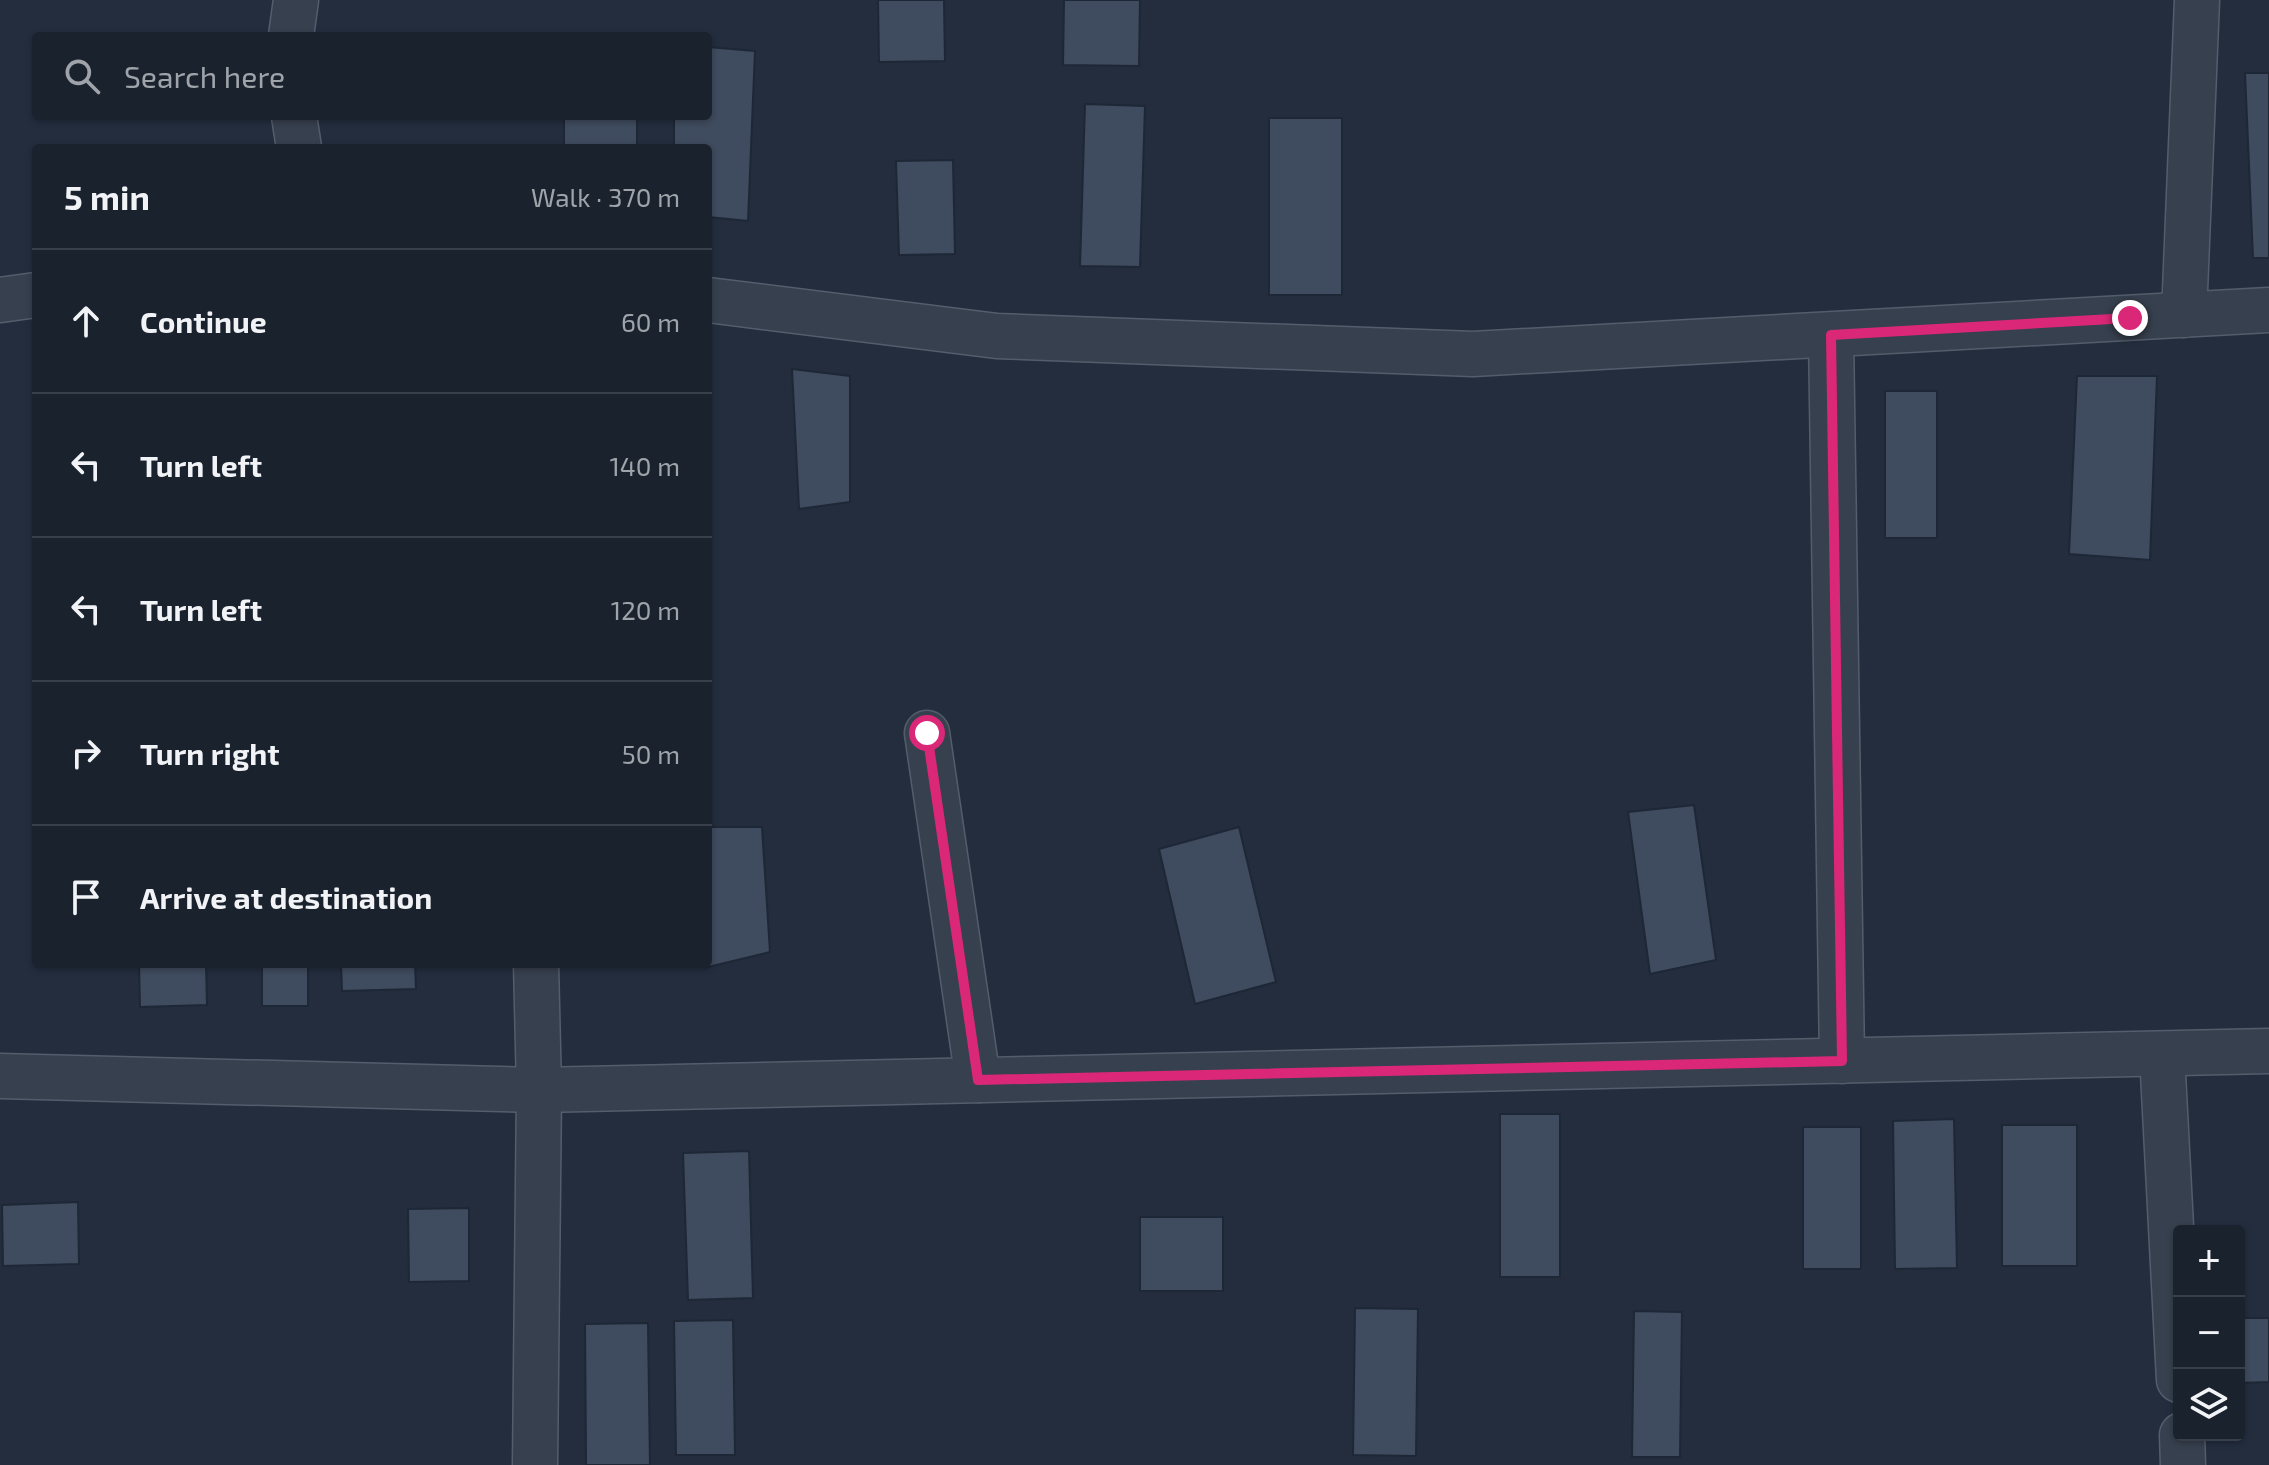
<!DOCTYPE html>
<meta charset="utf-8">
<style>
body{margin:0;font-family:"Exo 2",sans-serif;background:#232a36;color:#f1f3f6}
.controls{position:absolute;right:24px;bottom:24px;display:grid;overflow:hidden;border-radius:8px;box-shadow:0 2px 6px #0004}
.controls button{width:72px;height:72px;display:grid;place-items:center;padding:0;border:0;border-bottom:2px solid #383f4a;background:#1a222e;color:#f1f3f6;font:40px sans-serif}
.stop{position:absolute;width:24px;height:24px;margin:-18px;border:6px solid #db2777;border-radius:50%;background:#fff}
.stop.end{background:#db2777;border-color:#fff;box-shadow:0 2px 8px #0008}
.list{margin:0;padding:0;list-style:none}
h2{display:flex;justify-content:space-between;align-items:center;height:104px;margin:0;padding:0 32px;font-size:34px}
h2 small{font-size:26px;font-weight:400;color:#9fa4aa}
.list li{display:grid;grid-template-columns:52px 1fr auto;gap:24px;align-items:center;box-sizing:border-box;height:144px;padding:0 32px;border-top:2px solid #383f4a}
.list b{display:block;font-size:30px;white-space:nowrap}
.list em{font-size:26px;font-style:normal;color:#9fa4aa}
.icon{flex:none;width:44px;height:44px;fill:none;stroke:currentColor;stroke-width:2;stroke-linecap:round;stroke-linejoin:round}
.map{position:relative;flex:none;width:2269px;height:1465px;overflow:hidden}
.search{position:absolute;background:#1a222e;box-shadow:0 2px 6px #0004;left:32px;top:32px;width:680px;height:88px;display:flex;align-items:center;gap:20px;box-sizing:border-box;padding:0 28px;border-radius:8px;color:#9fa4aa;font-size:30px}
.panel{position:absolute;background:#1a222e;box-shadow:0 2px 6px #0004;left:32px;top:144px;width:680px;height:824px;border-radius:8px}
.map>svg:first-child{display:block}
.building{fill:#3f4b5e;stroke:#1e2735;stroke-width:2}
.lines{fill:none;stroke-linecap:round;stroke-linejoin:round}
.minor-casing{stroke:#555d6c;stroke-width:47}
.minor{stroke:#37404e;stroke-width:44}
.route{stroke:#db2777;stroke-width:10}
</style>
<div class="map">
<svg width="2269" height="1465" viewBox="0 0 2269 1465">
<rect width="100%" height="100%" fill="#232d3e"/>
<g class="building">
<polygon points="878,0 944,0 945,61 879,62"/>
<polygon points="1064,0 1140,0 1139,66 1063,65"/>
<polygon points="708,47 755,51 748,221 708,217 708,148 674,148 674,116 708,116"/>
<polygon points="2245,73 2269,73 2269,258 2253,258"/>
<polygon points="1085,104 1145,106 1140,267 1080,266"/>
<rect x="564" y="116" width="73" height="32"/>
<rect x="1269" y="118" width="73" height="177"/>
<polygon points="953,160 955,254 899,255 896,161"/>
<polygon points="792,369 850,376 850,502 799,509"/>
<polygon points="2077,376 2157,376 2150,560 2069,554"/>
<rect x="1885" y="391" width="52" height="147"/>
<polygon points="1694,805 1716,960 1650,974 1628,812"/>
<polygon points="708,827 762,827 770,952 704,968 703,964 708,964"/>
<polygon points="1239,827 1276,982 1195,1004 1159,849"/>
<polygon points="139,964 206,964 207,1005 140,1007"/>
<rect x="262" y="964" width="46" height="42"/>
<polygon points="341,964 415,964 416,989 342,991"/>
<rect x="1500" y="1114" width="60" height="163"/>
<polygon points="1954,1119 1957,1268 1895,1269 1893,1121"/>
<rect x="2002" y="1125" width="75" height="141"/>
<rect x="1803" y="1127" width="58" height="142"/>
<polygon points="749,1151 753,1298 688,1300 683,1153"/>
<polygon points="78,1202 79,1264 3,1266 2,1205"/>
<polygon points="469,1208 469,1281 409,1282 408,1209"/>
<rect x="1140" y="1217" width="83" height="74"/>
<polygon points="1355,1308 1418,1309 1416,1456 1353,1455"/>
<polygon points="1634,1311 1682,1312 1680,1457 1632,1457"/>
<polygon points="2239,1318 2269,1318 2269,1382 2239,1383"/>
<polygon points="733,1320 735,1455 676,1455 674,1321"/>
<polygon points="648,1323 650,1465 586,1465 585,1324"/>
</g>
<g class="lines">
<defs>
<g id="minor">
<polyline points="291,36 296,0"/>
<polyline points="294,116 299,148"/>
<polyline points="0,300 36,295"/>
<polyline points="708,300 997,336 1473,354 2269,310"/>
<polyline points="2184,315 2197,0"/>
<polyline points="1831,335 1842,1061"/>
<polyline points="927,733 978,1080"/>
<polyline points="2162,1054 2179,1380"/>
<polyline points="0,1076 539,1090 2269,1051"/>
<polyline points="2182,1435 2183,1465"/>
<polyline points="535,1465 539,1090 536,964"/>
</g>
</defs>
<use href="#minor" class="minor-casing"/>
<use href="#minor" class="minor"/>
</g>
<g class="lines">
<polyline class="route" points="927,733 978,1080 1842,1061 1831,335 2130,318"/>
</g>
</svg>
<div class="controls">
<button>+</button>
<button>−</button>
<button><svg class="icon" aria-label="layers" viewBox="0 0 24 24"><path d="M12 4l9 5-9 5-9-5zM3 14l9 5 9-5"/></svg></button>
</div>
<div class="stop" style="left:927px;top:733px"></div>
<div class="stop end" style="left:2130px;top:318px"></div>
<div class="search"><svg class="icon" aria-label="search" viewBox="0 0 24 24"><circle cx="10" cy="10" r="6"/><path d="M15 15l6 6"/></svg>Search here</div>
<section class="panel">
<h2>5 min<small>Walk · 370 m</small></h2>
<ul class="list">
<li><svg class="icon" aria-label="ahead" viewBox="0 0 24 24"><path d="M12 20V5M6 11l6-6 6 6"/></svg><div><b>Continue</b></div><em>60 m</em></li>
<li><svg class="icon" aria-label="left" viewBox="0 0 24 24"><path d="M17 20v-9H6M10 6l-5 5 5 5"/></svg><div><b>Turn left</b></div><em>140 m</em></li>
<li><svg class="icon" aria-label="left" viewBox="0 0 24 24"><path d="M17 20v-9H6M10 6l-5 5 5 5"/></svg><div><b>Turn left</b></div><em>120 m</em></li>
<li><svg class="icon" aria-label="right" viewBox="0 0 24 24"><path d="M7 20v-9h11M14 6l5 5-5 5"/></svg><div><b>Turn right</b></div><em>50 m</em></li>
<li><svg class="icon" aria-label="arrive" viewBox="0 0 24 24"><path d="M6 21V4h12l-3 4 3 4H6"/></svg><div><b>Arrive at destination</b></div></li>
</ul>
</section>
</div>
